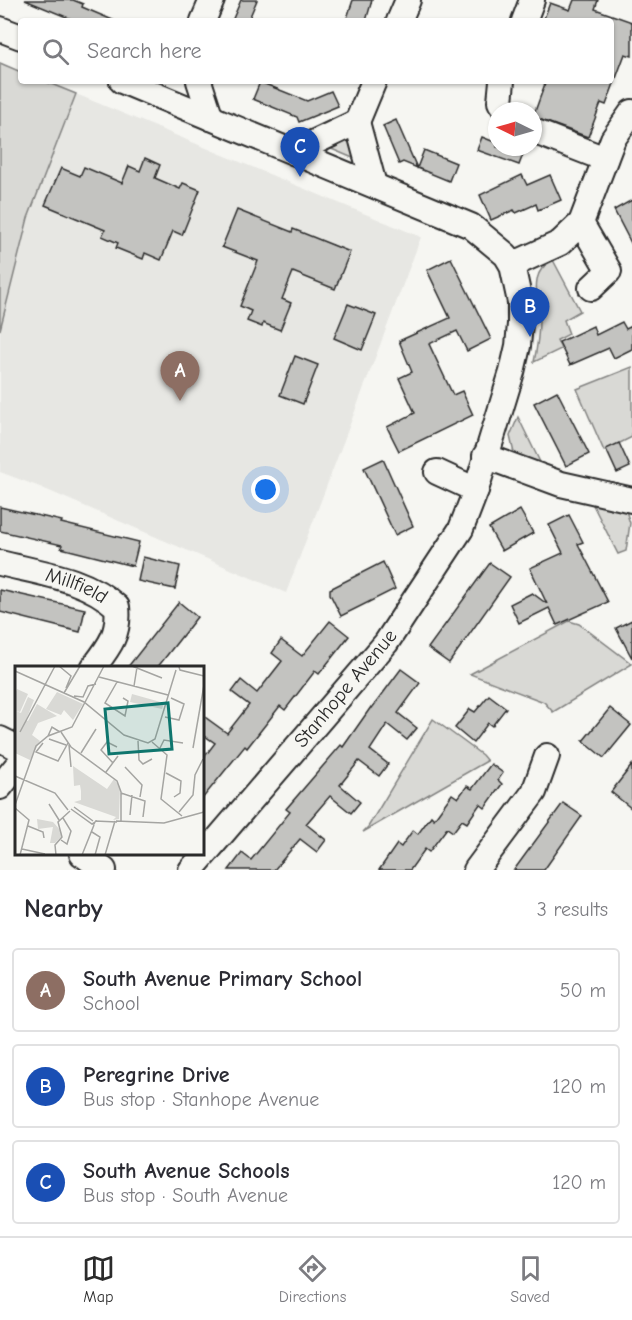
<!DOCTYPE html>
<meta charset="utf-8">
<style>
body{margin:0;font-family:"Comic Neue",sans-serif;background:#f2f2f3;color:#2b2b33}
.compass{position:absolute;left:488px;top:102px;width:54px;height:54px;border-radius:50%;background:#fff;box-shadow:0 2px 4px #0004;rotate:275deg}
.you{position:absolute;left:266px;top:490px;width:21px;height:21px;margin:-15px;border:4px solid #fff;border-radius:50%;background:#1a73e8;box-shadow:0 0 0 9px #1a73e833}
.badge{display:grid;place-items:center;width:39px;height:39px;border-radius:50%;background:#2b2b2b;color:#fff;font-size:20px;font-weight:700}
.pin{position:absolute;translate:-50% -50px;filter:drop-shadow(0 2px 3px #0008)}
.pin::after{content:'';position:absolute;top:32px;width:21px;height:18px;background:inherit;clip-path:polygon(0 0,100% 0,50% 100%)}
.list{margin:0;padding:0;list-style:none}
h2{display:flex;justify-content:space-between;align-items:center;height:78px;margin:0;padding:0 24px;font-size:26px}
h2 small{font-size:20px;font-weight:400;color:#7c7c81}
.list li{display:grid;grid-template-columns:39px 1fr auto;gap:18px;align-items:center;box-sizing:border-box;height:84px;margin:0 12px 12px;padding:0 12px;border:2px solid #e1e1e2;border-radius:6px}
.list b{display:block;font-size:22px;white-space:nowrap}
.list p{margin:0;font-size:20px;white-space:nowrap;color:#7c7c81}
.list em{font-size:20px;font-style:normal;color:#7c7c81}
.icon{flex:none;width:33px;height:33px;fill:none;stroke:currentColor;stroke-width:2;stroke-linecap:round;stroke-linejoin:round}
.map{position:relative;flex:none;width:632px;height:870px;overflow:hidden}
.search{position:absolute;background:#fff;box-shadow:0 2px 4px #0004;left:18px;right:18px;top:18px;height:66px;display:flex;align-items:center;gap:15px;box-sizing:border-box;padding:0 21px;border-radius:6px;color:#7c7c81;font-size:22px}
.sheet{height:366px;background:#fff}
nav{display:flex;justify-content:space-around;align-items:center;box-sizing:border-box;height:84px;border-top:2px solid #e1e1e2;background:#fff;font-size:16px;color:#7c7c81}
nav a{display:grid;justify-items:center;gap:3px}
nav .on{color:#2b2b2b}
.map>svg:first-child{display:block}
.built{fill:#e7e7e3}
.green{fill:#d9d9d5;stroke:#828280;stroke-width:1.5}
.building{fill:#c3c3c0;stroke:#2b2b2b;stroke-width:1.5}
.lines{fill:none;stroke-linecap:round;stroke-linejoin:round}
.minor-casing{stroke:#2b2b2b;stroke-width:28}
.minor{stroke:#f6f6f2;stroke-width:24}
.labels{text-anchor:middle;stroke-width:6;stroke-linejoin:round;paint-order:stroke}
.street-label{font-size:20px;fill:#2b2b2b;stroke:#f6f6f2}
.inset-road{fill:none;stroke:#a5a5a2;stroke-width:1.5}
.view{fill:#0f766e;fill-opacity:0.15;stroke:#0f766e;stroke-width:3}
.inset-edge{fill:none;stroke:#2b2b2b;stroke-width:3}
</style>
<div class="map">
<svg width="632" height="870" viewBox="0 0 632 870">
<rect width="100%" height="100%" fill="#f6f6f2"/>
<filter id="ink" filterUnits="userSpaceOnUse"><feTurbulence type="fractalNoise" baseFrequency=".0167" numOctaves="2"/><feDisplacementMap in="SourceGraphic" scale="12" xChannelSelector="R" yChannelSelector="G"/><feConvolveMatrix kernelMatrix="1 2 1 2 8 2 1 2 1" color-interpolation-filters="sRGB"/></filter>
<g filter="url(#ink)">
<polygon class="built" points="76,94 421,237 286,593 40,487 0,472 0,330 28,218"/>
<g class="green">
<polygon points="0,63 21,72 21,81 44,81 76,94 28,218 0,330"/>
<polygon points="349,136 360,161 322,145"/>
<path d="M553,260L580,311L564,320L569,334L557,340L561,349L534,362C537,348 539,335 539,320C539,298 527,273 553,260Z"/>
<polygon points="632,367 632,437 604,451 577,389"/>
<polygon points="518,417 540,462 518,456 514,453 510,436"/>
<polygon points="592,503 625,508 630,523 626,551 618,554"/>
<polygon points="569,621 579,624 632,664 553,712 544,702 470,674"/>
<polygon points="433,719 482,755 487,761 363,832 368,827"/>
</g>
<g class="building">
<polygon points="25,0 73,0 83,4 82,7 115,21 76,21"/>
<polygon points="241,0 257,0 248,21 232,21"/>
<polygon points="353,0 372,0 366,21 346,21"/>
<polygon points="574,0 598,0 595,9 632,22 632,56 625,54 606,105 601,103 588,137 533,117 546,81 611,81 611,21 543,21 550,3 570,10"/>
<polygon points="260,82 307,101 331,91 338,106 299,122 297,117 253,99"/>
<polygon points="396,120 417,168 424,150 456,163 449,181 403,162 399,164 383,126"/>
<polygon points="482,137 497,143 497,147 509,147 524,152 519,165 477,150"/>
<polygon points="145,158 160,165 155,178 180,189 183,183 200,190 182,235 173,231 161,260 145,253 143,259 116,248 118,243 102,236 105,230 45,205 61,168 80,176 84,167 122,183 129,166 140,171"/>
<polygon points="522,175 527,185 550,175 561,200 538,210 536,204 516,213 514,210 491,220 480,195"/>
<polygon points="632,200 632,245 614,210"/>
<polygon points="237,210 292,232 293,229 350,252 335,289 293,272 282,299 291,303 280,330 263,323 262,327 247,321 251,311 240,306 258,261 222,247"/>
<polygon points="451,258 491,339 467,351 457,331 429,344 453,395 462,391 473,415 399,451 387,427 415,413 399,378 412,372 399,341 450,318 427,270"/>
<polygon points="348,304 376,315 362,350 334,338"/>
<polygon points="622,322 626,329 632,326 632,349 614,358 609,348 570,365 559,342 593,326 596,335"/>
<polygon points="295,356 318,365 303,404 280,395"/>
<polygon points="557,391 589,454 566,466 534,403"/>
<polygon points="619,443 630,467 617,473 606,449"/>
<polygon points="383,459 413,526 395,535 364,468"/>
<polygon points="0,507 62,521 61,523 139,542 133,566 61,548 62,545 0,531"/>
<polygon points="520,510 533,533 502,551 489,528"/>
<polygon points="569,515 583,542 578,544 608,602 557,625 549,608 519,623 510,604 532,593 547,604 530,568 563,553 549,525"/>
<polygon points="143,557 180,566 175,589 138,581"/>
<polygon points="383,562 395,589 341,616 330,594 330,589"/>
<polygon points="490,563 510,577 449,663 428,648"/>
<polygon points="0,590 85,609 80,632 0,612"/>
<polygon points="179,602 197,617 157,668 127,668"/>
<polygon points="632,620 632,658 616,628"/>
<polygon points="330,621 349,636 319,674 315,671 285,710 280,706 247,748 245,746 202,799 202,760 215,743 202,734 202,715 227,733 249,705 232,692 241,680 257,693 282,661 272,653 281,640 302,656"/>
<polygon points="401,669 420,683 398,713 417,728 407,740 387,724 370,750 388,764 379,776 359,761 340,785 360,802 351,813 330,796 306,824 326,840 317,852 300,839 274,870 229,870 242,853 251,860 290,812 286,809 341,745 343,747 371,707 372,708"/>
<polygon points="489,695 506,708 492,726 488,723 473,743 455,728 470,709 475,712"/>
<polygon points="610,708 631,725 604,758 583,741"/>
<polygon points="491,764 503,773 498,780 502,784 485,808 480,804 467,823 462,820 453,832 447,828 429,852 425,849 410,870 379,870 397,844 401,847 413,830 418,834 431,816 434,819 452,794 458,798 467,786 472,789"/>
<polygon points="632,765 632,809 611,792"/>
<polygon points="563,803 582,816 544,870 514,870"/>
</g>
<g class="lines">
<defs>
<g id="minor">
<polyline points="203,21 212,0"/>
<polyline points="399,21 408,0"/>
<polyline points="524,21 532,0"/>
<polyline points="0,29 21,37"/>
<polyline points="122,81 471,226 506,255 512,265 520,302 520,324 518,346 512,372 476,490 461,529 386,643 191,870"/>
<polyline points="199,81 211,118"/>
<polyline points="502,81 500,102 506,111"/>
<polyline points="357,122 374,81"/>
<polyline points="533,131 605,159"/>
<polyline points="294,152 357,122 374,185"/>
<polyline points="581,223 609,271 591,288"/>
<polyline points="512,265 560,243 581,223 613,139 632,112"/>
<polyline points="485,456 561,484 632,500"/>
<polyline points="437,472 476,490"/>
<path id="s1" d="M0,563C40,573 86,578 117,607C120,634 109,647 93,668"/>
<polyline points="0,739 16,747"/>
<polyline points="0,787 16,767"/>
<polyline points="82,854 104,870"/>
<polyline points="476,870 534,792 547,756"/>
</g>
</defs>
<use href="#minor" class="minor-casing"/>
<use href="#minor" class="minor"/>
</g>
</g>
<g class="labels">
<g class="street-label">
<text dy="7" stroke="none"><textPath href="#s1" startOffset="80">Millfield</textPath></text>
<text transform="translate(345 688) rotate(-50)" y="7">Stanhope Avenue</text>
</g>
</g>
<g transform="translate(15 666)">
<rect width="189" height="189" fill="#f6f6f2"/>
<path d="M2,23L13,28L5,46L1,45L6,47L13,31L19,34L11,54L13,55L22,38L42,50L23,57L17,69L25,75L15,94L0,87V28ZM42,26L68,38L58,54L49,44L46,49L31,43ZM117,28L149,37L147,43L115,36ZM58,100L92,123L99,113L105,121L104,153L98,154L101,151L59,136L66,134V125L65,119L59,120ZM22,153L38,156L46,165L47,170L40,177H35L38,161L23,163Z" fill="#d9d9d5"/>
<path class="inset-road" d="M44,0L56,10L51,22M117,0L147,12M164,1L165,4L189,10M0,5L69,36L109,69L133,77L140,73L161,4M84,11L153,29M102,16L90,37L110,50L113,35L108,32M119,20L122,1M49,27L65,0M59,30L68,31L73,20L81,18M150,51L164,54L169,38L156,32M5,66L40,0M46,66L56,81L102,115L106,126V155M33,70L37,61L45,66M34,73L51,79M123,75L124,94L128,98L137,93M137,76L152,89L146,133L167,150M28,77L21,86L43,95L53,77M54,79L56,101M145,82L149,74L168,77M178,82L189,19M66,87L81,63M98,97L86,84L92,76L102,81M110,101L127,119L125,131M91,106L103,90M151,107L166,115L165,127L159,131M0,110L40,127L53,144M106,127L130,135L128,151M34,138L44,154M0,139L21,80L33,70L57,61L89,0M59,141L78,155M0,142L14,154L5,189M56,143L77,158L80,156L79,158H77M164,146L178,129L180,109L188,93M115,149L117,129M80,155L102,156M101,155L149,157L189,146M13,160L28,166L29,172M77,166L85,171L80,189M46,174L52,178L56,165L48,152M7,183L30,188M41,189L40,179L47,171L43,156L55,145M67,189L79,159M90,189L100,155"/>
<path class="view" d="M153,37L157,83L94,88L90,43Z"/>
<rect width="189" height="189" class="inset-edge"/>
</g>
</svg>
<svg class="compass" viewBox="-18 -18 36 36"><path d="M0-13l5 13h-10z" fill="#e53935"/><path d="M0 13l5-13h-10z" fill="#7c7c81"/></svg>
<div class="you"></div>
<div class="pin badge" style="left:180px;top:401px;background:#8d6e63">A</div>
<div class="pin badge" style="left:530px;top:337px;background:#1a4fb4">B</div>
<div class="pin badge" style="left:300px;top:177px;background:#1a4fb4">C</div>
<div class="search"><svg class="icon" aria-label="search" viewBox="0 0 24 24"><circle cx="10" cy="10" r="6"/><path d="M15 15l6 6"/></svg>Search here</div>
</div>
<section class="sheet">
<h2>Nearby<small>3 results</small></h2>
<ul class="list">
<li><span class="badge" style="background:#8d6e63">A</span><div><b>South Avenue Primary School</b><p>School</p></div><em>50 m</em></li>
<li><span class="badge" style="background:#1a4fb4">B</span><div><b>Peregrine Drive</b><p>Bus stop · Stanhope Avenue</p></div><em>120 m</em></li>
<li><span class="badge" style="background:#1a4fb4">C</span><div><b>South Avenue Schools</b><p>Bus stop · South Avenue</p></div><em>120 m</em></li>
</ul>
</section>
<nav>
<a class="on"><svg class="icon" aria-label="map" viewBox="0 0 24 24"><path d="M3 6l6-2 6 2 6-2v14l-6 2-6-2-6 2zM9 4v14M15 6v14"/></svg>Map</a>
<a><svg class="icon" aria-label="directions" viewBox="0 0 24 24"><path d="M12 3l9 9-9 9-9-9zM9 14v-3h6M13 9l2 2-2 2"/></svg>Directions</a>
<a><svg class="icon" aria-label="saved" viewBox="0 0 24 24"><path d="M7 4h10v16l-5-4-5 4z"/></svg>Saved</a>
</nav>
